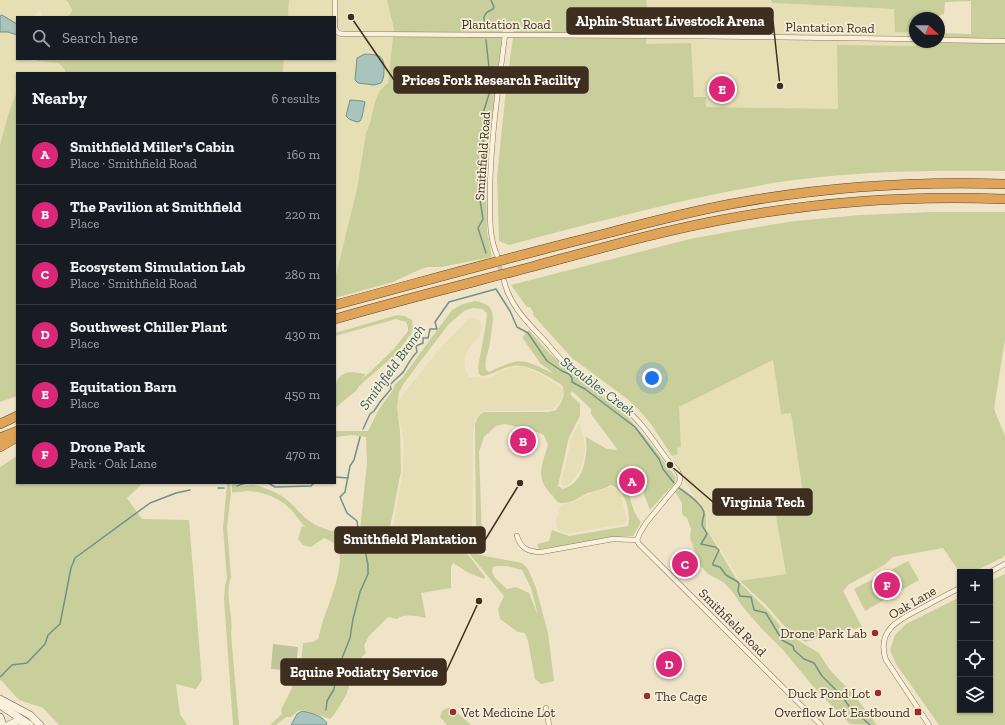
<!DOCTYPE html>
<meta charset="utf-8">
<style>
body{margin:0;font-family:"Zilla Slab",serif;background:#20242c;color:#f1f3f6}
.controls{position:absolute;right:12px;bottom:12px;display:grid;overflow:hidden;border-radius:0px;box-shadow:0 1px 3px #0004}
.controls button{width:36px;height:36px;display:grid;place-items:center;padding:0;border:0;border-bottom:1px solid #363941;background:#171b24;color:#f1f3f6;font:20px sans-serif}
.compass{position:absolute;left:909px;top:12px;width:36px;height:36px;border-radius:50%;background:#171b24;box-shadow:0 1px 3px #0004;rotate:111deg}
.you{position:absolute;left:652px;top:378px;width:14px;height:14px;margin:-10px;border:3px solid #fff;border-radius:50%;background:#1a73e8;box-shadow:0 0 0 6px #1a73e833}
.badge{display:grid;place-items:center;width:26px;height:26px;border-radius:50%;background:#db2777;color:#fff;font-size:13px;font-weight:700}
.pin{position:absolute;translate:-50% -50%;border:2px solid #fff;box-shadow:0 1px 4px #0006}
.list{margin:0;padding:0;list-style:none}
h2{display:flex;justify-content:space-between;align-items:center;height:52px;margin:0;padding:0 16px;font-size:17px}
h2 small{font-size:13px;font-weight:400;color:#9ea1a6}
.list li{display:grid;grid-template-columns:26px 1fr auto;gap:12px;align-items:center;box-sizing:border-box;height:60px;padding:0 16px;border-top:1px solid #363941}
.list b{display:block;font-size:15px;white-space:nowrap}
.list p{margin:0;font-size:13px;white-space:nowrap;color:#9ea1a6}
.list em{font-size:13px;font-style:normal;color:#9ea1a6}
.icon{flex:none;width:22px;height:22px;fill:none;stroke:currentColor;stroke-width:2;stroke-linecap:round;stroke-linejoin:round}
.map{position:relative;flex:none;width:1005px;height:725px;overflow:hidden}
.search{position:absolute;background:#171b24;box-shadow:0 1px 3px #0004;left:16px;top:16px;width:320px;height:44px;display:flex;align-items:center;gap:10px;box-sizing:border-box;padding:0 14px;border-radius:0px;color:#9ea1a6;font-size:15px}
.panel{position:absolute;background:#171b24;box-shadow:0 1px 3px #0004;left:16px;top:72px;width:320px;height:412px;border-radius:0px}
.map>svg:first-child{display:block}
.farmland{fill:#e6deb5}
.green{fill:#c9cf9b;fill-rule:evenodd}
.cemetery{fill:#bfc49a}
.water{fill:#a9c4bc;stroke:#6f938a}
.lines{fill:none;stroke-linecap:round;stroke-linejoin:round}
.stream{stroke:#6f938a;stroke-width:1.5}
.minor-tunnel{stroke:#ccc0a6;stroke-width:4.5;stroke-dasharray:4.5 2;stroke-linecap:butt}
.minor-casing{stroke:#8d765c;stroke-width:5.5}
.secondary-casing{stroke:#6f573f;stroke-width:8}
.motorway-casing{stroke:#5b4430;stroke-width:10}
.minor{stroke:#faf1dc;stroke-width:4.5}
.secondary{stroke:#faf1dc;stroke-width:7}
.motorway{stroke:#e0a458;stroke-width:9}
.poi-dot{fill:#9e2a2b;stroke:#f7eed8;stroke-width:1.5}
.labels{text-anchor:middle;stroke-width:3.5;stroke-linejoin:round;paint-order:stroke}
.street-label{font-size:13px;fill:#3d2e20;stroke:#f7eed8}
.poi-label{font-size:13px;fill:#3d2e20;stroke:#f7eed8;text-anchor:end}
.water-label{font-size:14px;font-style:italic;fill:#2f5d5a;stroke:#f7eed8}
.leader{fill:none;stroke:#3d2e20;stroke-width:1.5}
.callout-dot{fill:#3d2e20;stroke:#f7eed8;stroke-width:1.5}
.callout{fill:#3d2e20;stroke:#3d2e20;stroke-width:1.5}
.callout-label{font-size:14px;text-anchor:middle;font-weight:bold;fill:#fff}
</style>
<div class="map">
<svg width="1005" height="725" viewBox="0 0 1005 725">
<rect width="100%" height="100%" fill="#f0e4c8"/>
<g class="farmland">
<polygon points="0,0 65,0 68,2 72,10 71,13 67,17 43,17 40,11 37,12 34,17 17,17 17,59 33,59 38,61 59,63 65,70 65,73 17,73 17,91 8,115 0,145"/>
<polygon points="289,0 387,0 394,29 388,83 384,86 378,95 369,128 366,133 357,189 335,279 335,73 283,73 284,59 335,59 335,17 288,17"/>
<polygon points="646,0 771,0 772,3 894,9 895,31 915,33 916,46 837,45 838,109 706,107 694,98 646,44 647,31 651,31 651,25"/>
<polygon points="474,318 479,320 482,327 479,337 471,345 465,355 465,369 469,377 490,378 498,373 513,367 523,367 538,373 562,387 563,393 561,400 552,410 487,411 481,412 478,415 475,421 473,434 472,536 392,533 403,470 404,440 399,417 394,410 397,402 437,352 467,320"/>
<polygon points="773,360 781,414 791,412 804,500 774,505 786,574 740,581 708,529 707,514 686,484 672,456 678,454 677,448 681,446 678,407"/>
<polygon points="579,423 582,430 585,447 583,460 580,470 572,481 566,486 561,484 561,478 565,468 571,439"/>
<polygon points="610,487 617,490 621,496 627,520 624,524 570,533 562,532 557,528 556,522 561,505 573,502 592,493"/>
</g>
<g class="green">
<polygon points="65,0 289,0 288,17 67,17 71,13 72,10 68,2"/>
<path d="M387,0H646L651,25V31H647L646,44L691,43L694,97H706V107L838,109L837,45L916,46V42H939V18H915V33L895,32L894,9L772,3L771,0H1005V171C932,170 859,171 787,181C770,183 753,187 736,190C660,205 584,225 509,245L499,241L497,177L506,89L514,30L503,29L487,161L486,187L487,231L492,257L441,267H427L419,270L393,282L335,298V279L357,189L366,133C375,117 371,94 388,83L394,29ZM971,1V34L940,33L939,16L944,14L945,2Z"/>
<polygon points="33,59 284,59 283,73 65,73 65,70 59,63 38,61"/>
<polygon points="17,91 17,396 0,402 0,145 8,115"/>
<polygon points="933,212 1005,212 1005,339 994,409 1005,436 1005,555 1002,558 973,572 960,572 960,573 943,548 893,557 884,565 848,585 843,591 862,627 805,642 786,628 766,605 740,581 786,574 774,505 804,500 791,413 781,414 773,360 679,407 681,447 677,448 678,454 672,456 651,424 639,410 626,398 572,358 533,315 533,312 530,307 527,307 511,285 690,239 739,230 795,221 860,215"/>
<path d="M475,301C498,305 493,317 491,335C490,340 490,346 488,351C487,357 484,363 486,370L489,372C522,356 522,359 554,374L540,363L522,337L529,330L550,354L592,389L626,415L645,437L675,476L676,480L671,488H670L650,510L644,494L645,486L641,476L634,473L625,477C629,491 631,511 641,522L633,536L609,537L574,544L539,549L537,544L549,541L552,530L569,536L628,526C631,512 626,491 611,485C604,489 595,491 588,493C579,497 571,504 561,503C557,503 555,499 553,496C534,478 542,466 548,445L544,435L529,429L505,424L496,426L484,437L479,452L482,537L480,542L473,549L474,552L480,555L522,563L528,569L536,588L548,633L554,681L541,684L535,679L528,641L525,633L518,632L500,619L498,609L504,596L463,546L455,544L389,542L388,543L458,546L470,557L485,577L484,579L469,573L453,563L451,567V588L421,593L426,618C417,616 404,613 397,619L388,617L369,636L364,646L366,653C354,663 352,679 347,693C342,702 337,712 330,719L303,710L298,711L291,717H286L276,725H270L282,714L281,710L292,688V673L300,674L303,643L313,642L318,639C320,633 321,627 323,621C328,605 347,562 337,547C334,542 329,540 324,538L311,547L303,545L298,539L302,526L306,527C299,522 295,512 287,506C277,497 261,491 247,491C242,491 237,493 232,492V483H242L236,485L237,487C242,486 247,485 252,485C260,485 279,493 286,499C294,505 300,514 308,520C320,530 345,536 360,530L367,463L366,437L353,435L335,437V431H368L379,409L393,390L395,384L402,378L452,310L463,304ZM473,308L482,309L487,313L486,323L478,368L479,374L482,376C492,375 496,371 505,368C525,360 545,375 562,385C566,395 562,402 556,410L549,412H484C478,415 477,419 475,424L476,535L475,538L471,539L391,535L389,533L401,471L400,431L397,407L399,392L404,383L448,325L464,311ZM572,391L591,409V414L618,450L607,449L586,437C588,456 584,483 563,489L558,486L569,437L580,416V404L570,394ZM496,566H507L522,570L531,588L538,615L529,593L516,587L507,589C501,583 489,576 493,567Z"/>
<path d="M397,315L405,316L412,320L413,329L411,334L395,355L360,385L356,391L335,408C335,396 332,377 346,373C352,371 360,374 366,374L359,381L369,373L394,349L408,331V327L406,322L396,319L335,336V333Z"/>
<polygon points="17,456 17,483 143,483 127,498 142,519 189,520 202,680 196,689 176,684 180,714 187,725 59,725 43,708 19,700 1,680 0,681 0,467"/>
<path d="M227,483H230L231,493L227,527L231,577C224,595 234,615 231,634L239,725H233L224,599L225,586L227,578L223,528Z"/>
<polygon points="679,486 696,499 706,514 706,528 735,577 742,585 769,612 786,633 819,653 829,669 855,696 877,725 850,724 817,691 783,650 762,629 742,606 732,591 723,582 708,574 699,564 690,538 691,529 687,518 682,514 682,503 675,492"/>
<polygon points="908,561 919,580 865,611 854,589"/>
<polygon points="1005,574 1005,725 939,725 896,664 890,650 895,635 906,624 960,597 960,710 990,710 990,581"/>
<polygon points="447,708 452,708 471,725 447,725 440,717 442,711"/>
</g>
<polygon class="cemetery" points="273,644 298,647 296,671 271,669"/>
<g class="water">
<polygon points="2,15 17,24 17,35 8,32 0,32 0,16"/>
<path d="M365,54C377,55 384,54 384,68C384,73 384,79 381,83L374,85L358,83L355,80L357,58Z"/>
<polygon points="350,100 362,101 365,102 362,117 360,121 357,122 349,119 346,116"/>
<path d="M302,711C311,713 321,715 327,723L326,725H291L297,714Z"/>
</g>
<g class="lines">
<g class="stream">
<path d="M487,29C483,19 481,14 493,9L494,7L491,0"/>
<polyline points="486,40 489,68 488,80 490,91 484,110 482,185 484,190 480,200 483,219 478,228 486,253"/>
<path d="M363,429L370,414L374,411L380,402L391,389L390,385C394,380 400,376 404,371C408,364 411,358 417,352L416,346L423,343V338H428L430,329H437L435,322L449,302L496,289L510,311L517,327L528,333L547,361L562,371L569,374L572,378V382L585,389L635,427L659,459L663,469L674,483"/>
<polyline points="335,477 348,478"/>
<polyline points="268,483 275,487 311,486 314,483"/>
<polyline points="237,486 246,483"/>
<polyline points="218,488 224,488"/>
<path d="M679,488C686,493 703,504 704,513C704,517 702,521 702,525L707,534L701,544L715,547L719,550L713,563V565L720,567L726,575L738,582L739,584L738,591L740,596L751,597L754,610L766,613L782,640L793,646L794,650L804,659L814,663L822,676L840,694L849,706L870,725"/>
<polyline points="358,529 357,521 347,513 340,497 345,492 350,466 354,460 360,437"/>
<polyline points="0,677 12,665 27,663 45,644 48,635 60,624 71,568 75,558 150,503 176,493 190,490"/>
<polyline points="326,710 327,701 334,689 337,671 350,638 353,619 360,592 368,574 368,565 366,555 366,549 362,543 362,540 358,537"/>
</g>
<polyline class="minor-tunnel" points="498,260 502,276"/>
<defs>
<g id="minor">
<path d="M335,27C336,33 339,34 345,34L685,36L915,39"/>
<polyline points="335,27 335,0"/>
<polyline points="939,40 1005,41"/>
<path d="M497,255C490,239 490,223 490,206C489,149 498,92 505,35"/>
<path d="M504,281C510,306 528,323 545,341C552,349 559,358 567,366C583,382 606,392 623,407C641,421 653,440 666,458C672,466 683,472 679,483L646,523L640,533L637,540L639,544L821,725"/>
<path d="M517,536C521,549 529,552 541,552L613,539L637,540"/>
<polyline points="990,572 1005,564"/>
<polyline points="546,708 549,725"/>
<path d="M929,725L886,660C875,629 902,618 924,607C936,600 948,594 960,588"/>
</g>
<g id="secondary">
<polyline points="0,699 30,715 40,725"/>
<polyline points="0,705 30,725"/>
<polyline points="0,717 3,725"/>
<polyline points="9,725 17,721 25,722"/>
</g>
<g id="motorway">
<path d="M335,305C425,281 514,256 604,234C646,223 688,212 731,204C822,187 913,181 1005,184"/>
<path d="M335,319C400,300 466,284 531,267C594,250 657,232 721,220C814,202 910,195 1005,199"/>
<polyline points="0,424 17,416"/>
<polyline points="0,438 17,431"/>
<polyline points="0,447 17,437"/>
</g>
</defs>
<use href="#minor" class="minor-casing"/>
<use href="#secondary" class="secondary-casing"/>
<use href="#motorway" class="motorway-casing"/>
<use href="#minor" class="minor"/>
<use href="#secondary" class="secondary"/>
<use href="#motorway" class="motorway"/>
</g>
<g class="poi-dot">
<circle cx="875" cy="633" r="4"/>
<circle cx="878" cy="693" r="4"/>
<circle cx="647" cy="696" r="4"/>
<circle cx="453" cy="712" r="4"/>
<rect x="914" y="708" width="8" height="8" rx="2"/>
</g>
<g class="labels">
<g class="street-label">
<text x="506" y="29">Plantation Road</text>
<text transform="translate(830 27) rotate(1)" y="5">Plantation Road</text>
<text transform="translate(482 156) rotate(-86)" y="5">Smithfield Road</text>
<text transform="translate(912 602) rotate(-30)" y="5">Oak Lane</text>
<text transform="translate(733 622) rotate(45)" y="5">Smithfield Road</text>
</g>
<g class="poi-label">
<text x="867" y="638">Drone Park Lab</text>
<text x="870" y="698">Duck Pond Lot</text>
<text x="655" y="701" text-anchor="start">The Cage</text>
<text x="461" y="717" text-anchor="start">Vet Medicine Lot</text>
<text x="910" y="717">Overflow Lot Eastbound</text>
</g>
<g class="water-label">
<text transform="translate(392 367) rotate(-54)" y="5">Smithfield Branch</text>
<text transform="translate(598 386) rotate(37)" y="5">Stroubles Creek</text>
</g>
</g>
<path class="leader" d="M780 86L773 21M351 17L394 80M670 465L713 502M520 483L485 540M479 601L446 672"/>
<g class="callout-dot">
<circle cx="780" cy="86" r="4"/>
<circle cx="351" cy="17" r="4"/>
<circle cx="670" cy="465" r="4"/>
<circle cx="520" cy="483" r="4"/>
<circle cx="479" cy="601" r="4"/>
</g>
<g class="callout">
<rect x="567" y="8" width="206" height="26" rx="4"/>
<rect x="394" y="67" width="194" height="26" rx="4"/>
<rect x="713" y="489" width="99" height="26" rx="4"/>
<rect x="335" y="527" width="150" height="26" rx="4"/>
<rect x="281" y="659" width="165" height="26" rx="4"/>
</g>
<g class="callout-label">
<text x="670" y="26">Alphin-Stuart Livestock Arena</text>
<text x="491" y="85">Prices Fork Research Facility</text>
<text x="763" y="507">Virginia Tech</text>
<text x="410" y="544">Smithfield Plantation</text>
<text x="364" y="677">Equine Podiatry Service</text>
</g>
</svg>
<div class="controls">
<button>+</button>
<button>−</button>
<button><svg class="icon" aria-label="locate" viewBox="0 0 24 24"><circle cx="12" cy="12" r="6"/><path d="M12 2v4M12 18v4M2 12h4M18 12h4"/></svg></button>
<button><svg class="icon" aria-label="layers" viewBox="0 0 24 24"><path d="M12 4l9 5-9 5-9-5zM3 14l9 5 9-5"/></svg></button>
</div>
<svg class="compass" viewBox="-18 -18 36 36"><path d="M0-13l5 13h-10z" fill="#e53935"/><path d="M0 13l5-13h-10z" fill="#9ea1a6"/></svg>
<div class="you"></div>
<div class="pin badge" style="left:632px;top:481px">A</div>
<div class="pin badge" style="left:523px;top:441px">B</div>
<div class="pin badge" style="left:685px;top:564px">C</div>
<div class="pin badge" style="left:669px;top:664px">D</div>
<div class="pin badge" style="left:722px;top:89px">E</div>
<div class="pin badge" style="left:887px;top:585px">F</div>
<div class="search"><svg class="icon" aria-label="search" viewBox="0 0 24 24"><circle cx="10" cy="10" r="6"/><path d="M15 15l6 6"/></svg>Search here</div>
<section class="panel">
<h2>Nearby<small>6 results</small></h2>
<ul class="list">
<li><span class="badge">A</span><div><b>Smithfield Miller's Cabin</b><p>Place · Smithfield Road</p></div><em>160 m</em></li>
<li><span class="badge">B</span><div><b>The Pavilion at Smithfield</b><p>Place</p></div><em>220 m</em></li>
<li><span class="badge">C</span><div><b>Ecosystem Simulation Lab</b><p>Place · Smithfield Road</p></div><em>280 m</em></li>
<li><span class="badge">D</span><div><b>Southwest Chiller Plant</b><p>Place</p></div><em>430 m</em></li>
<li><span class="badge">E</span><div><b>Equitation Barn</b><p>Place</p></div><em>450 m</em></li>
<li><span class="badge">F</span><div><b>Drone Park</b><p>Park · Oak Lane</p></div><em>470 m</em></li>
</ul>
</section>
</div>
